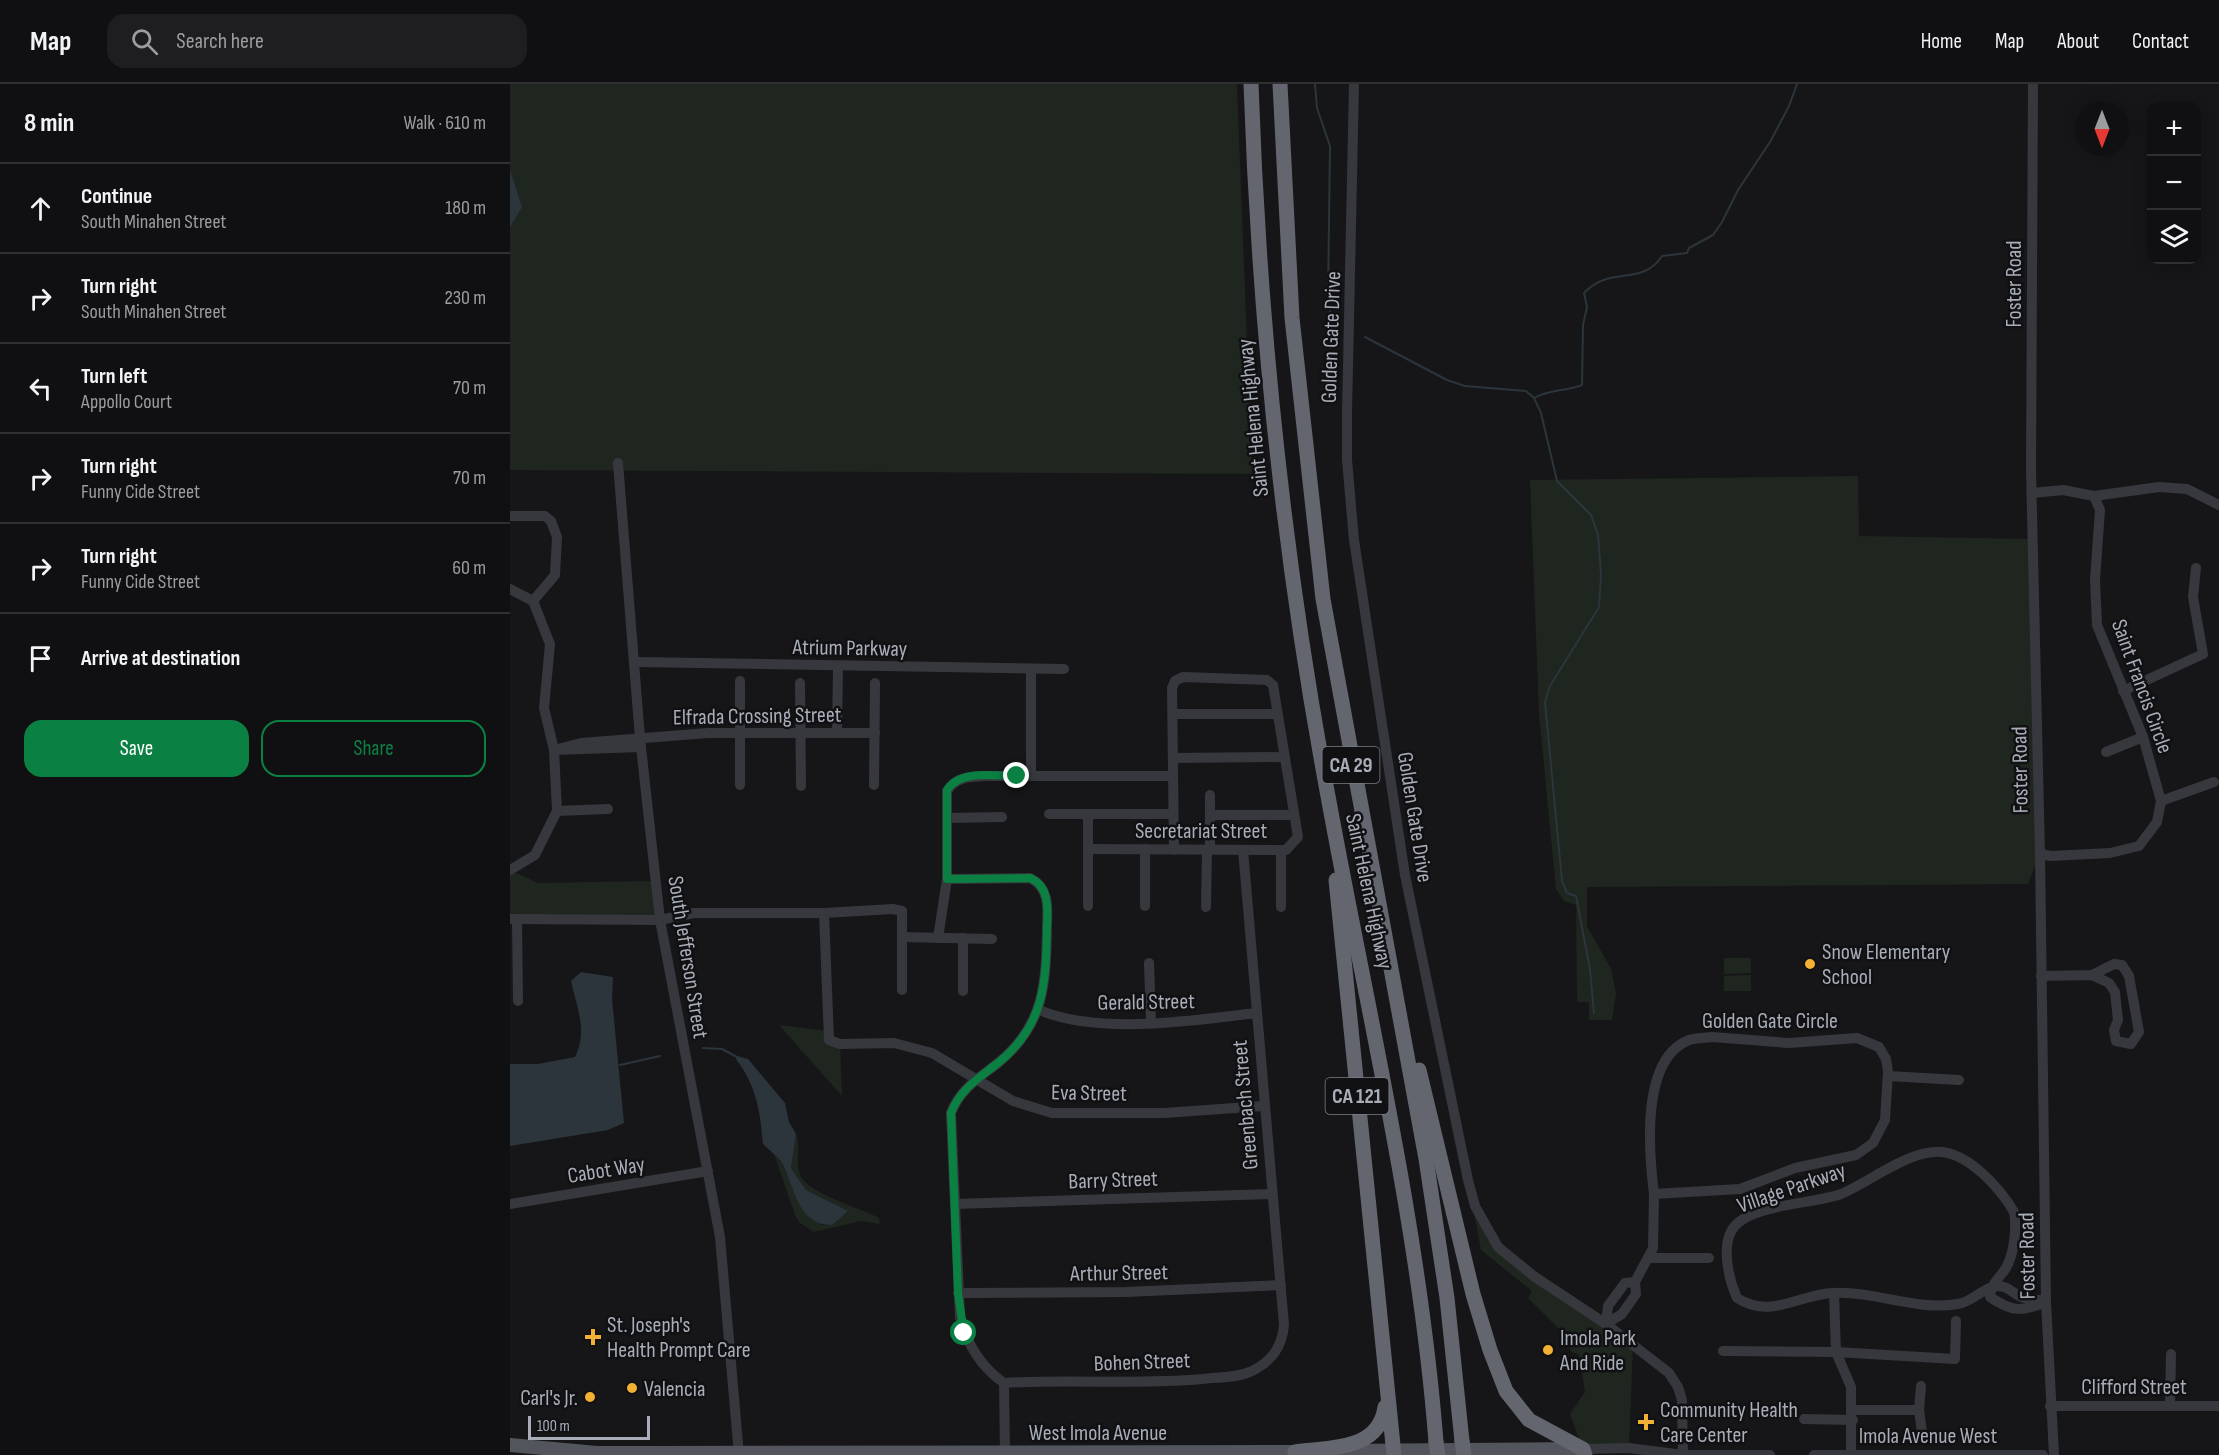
<!DOCTYPE html>
<meta charset="utf-8">
<style>
body{margin:0;font-family:"Sofia Sans Condensed",sans-serif;background:#1e1e20;color:#f1f3f6}
.controls{position:absolute;right:18px;top:18px;display:grid;overflow:hidden;border-radius:12px;box-shadow:0 3px 15px #0003}
.controls button{width:54px;height:54px;display:grid;place-items:center;padding:0;border:0;border-bottom:2px solid #303032;background:#101012;color:#f1f3f6;font:30px sans-serif}
.compass{position:absolute;left:1565px;top:18px;width:54px;height:54px;border-radius:50%;background:#101012;box-shadow:0 3px 15px #0003;rotate:180deg}
.scale{position:absolute;left:18px;bottom:15px;width:122px;box-sizing:border-box;padding-left:6px;border:3px solid #a8adb8;border-top:0;font-size:16px;line-height:21px;white-space:nowrap;color:#a8adb8;-webkit-text-stroke:4px #111113;paint-order:stroke}
.stop{position:absolute;width:18px;height:18px;margin:-14px;border:4px solid #0b8043;border-radius:50%;background:#fff}
.stop.end{background:#0b8043;border-color:#fff;box-shadow:0 2px 6px #0008}
.list{margin:0;padding:0;list-style:none}
h2{display:flex;justify-content:space-between;align-items:center;height:78px;margin:0;padding:0 24px;font-size:26px}
h2 small{font-size:20px;font-weight:400;color:#9c9d9f}
.list li{display:grid;grid-template-columns:39px 1fr auto;gap:18px;align-items:center;box-sizing:border-box;height:90px;padding:0 24px;border-top:2px solid #303032}
.list b{display:block;font-size:22px;white-space:nowrap}
.list p{margin:0;font-size:20px;white-space:nowrap;color:#9c9d9f}
.list em{font-size:20px;font-style:normal;color:#9c9d9f}
.actions{display:flex;gap:12px;padding:18px 24px}
.actions a{flex:1;padding:14px 0;border:2px solid #0b8043;border-radius:18px;text-align:center;font-size:21px;color:#0b8043}
.actions .main{background:#0b8043;color:#fff}
.icon{flex:none;width:33px;height:33px;fill:none;stroke:currentColor;stroke-width:2;stroke-linecap:round;stroke-linejoin:round}
.map{position:relative;flex:none;width:1709px;height:1371px;overflow:hidden}
header{display:flex;align-items:center;gap:36px;box-sizing:border-box;height:84px;padding:0 30px;background:#101012;border-bottom:2px solid #303032}
header strong{font-size:28px}
nav{display:flex;gap:33px;margin-inline-start:auto;font-size:21px}
.search{width:420px;height:54px;background:#1e1e20;display:flex;align-items:center;gap:15px;box-sizing:border-box;padding:0 21px;border-radius:18px;color:#9c9d9f;font-size:22px}
main{display:flex}
aside{flex:1;background:#101012}
.map>svg:first-child{display:block}
.green{fill:#1e261f}
.water{fill:#2c353c}
.lines{fill:none;stroke-linecap:round;stroke-linejoin:round}
.stream{stroke:#2c353c;stroke-width:2}
.minor{stroke:#37383d;stroke-width:10}
.major{stroke:#53555c;stroke-width:14}
.highway{stroke:#63666e;stroke-width:15}
.highway-bridge{stroke:#63666e;stroke-width:15}
.route{stroke:#0b8043;stroke-width:8}
.poi-dot{fill:#f2b134;stroke:#111113;stroke-width:2}
.labels{text-anchor:middle;stroke-width:5;stroke-linejoin:round;paint-order:stroke}
.shield{fill:#111113;stroke:#7b7e86;stroke-width:1.5}
.shield-label{font-size:21px;font-weight:bold;fill:#a8adb8}
.street-label{font-size:22px;fill:#a8adb8;stroke:#111113}
.poi-label{font-size:22px;fill:#a8adb8;stroke:#111113;text-anchor:start}
</style>
<header>
<strong>Map</strong>
<div class="search"><svg class="icon" aria-label="search" viewBox="0 0 24 24"><circle cx="10" cy="10" r="6"/><path d="M15 15l6 6"/></svg>Search here</div>
<nav><a>Home</a><a>Map</a><a>About</a><a>Contact</a></nav>
</header>
<main>
<aside>
<h2>8 min<small>Walk · 610 m</small></h2>
<ul class="list">
<li><svg class="icon" aria-label="ahead" viewBox="0 0 24 24"><path d="M12 20V5M6 11l6-6 6 6"/></svg><div><b>Continue</b><p>South Minahen Street</p></div><em>180 m</em></li>
<li><svg class="icon" aria-label="right" viewBox="0 0 24 24"><path d="M7 20v-9h11M14 6l5 5-5 5"/></svg><div><b>Turn right</b><p>South Minahen Street</p></div><em>230 m</em></li>
<li><svg class="icon" aria-label="left" viewBox="0 0 24 24"><path d="M17 20v-9H6M10 6l-5 5 5 5"/></svg><div><b>Turn left</b><p>Appollo Court</p></div><em>70 m</em></li>
<li><svg class="icon" aria-label="right" viewBox="0 0 24 24"><path d="M7 20v-9h11M14 6l5 5-5 5"/></svg><div><b>Turn right</b><p>Funny Cide Street</p></div><em>70 m</em></li>
<li><svg class="icon" aria-label="right" viewBox="0 0 24 24"><path d="M7 20v-9h11M14 6l5 5-5 5"/></svg><div><b>Turn right</b><p>Funny Cide Street</p></div><em>60 m</em></li>
<li><svg class="icon" aria-label="arrive" viewBox="0 0 24 24"><path d="M6 21V4h12l-3 4 3 4H6"/></svg><div><b>Arrive at destination</b></div></li>
</ul>
<div class="actions"><a class="main">Save</a><a>Share</a></div>
</aside>
<div class="map">
<svg width="1709" height="1371" viewBox="0 0 1709 1371">
<rect width="100%" height="100%" fill="#161618"/>
<g class="green">
<polygon points="0,0 727,0 742,390 0,386"/>
<polygon points="1348,392 1349,452 1523,455 1530,770 1518,800 1077,803 1077,842 1101,885 1106,910 1102,936 1079,936 1079,918 1067,918 1066,821 1054,817 1046,805 1029,630 1020,396"/>
<polygon points="0,786 28,799 146,797 150,836 0,835"/>
<polygon points="1214,874 1241,874 1241,889 1214,890"/>
<polygon points="1241,891 1241,907 1214,907 1214,892"/>
<polygon points="269,941 317,947 330,960 332,1012"/>
<path d="M286,1050C291,1064 285,1077 290,1091C297,1109 351,1124 369,1134L370,1140L351,1137L304,1148L290,1139L285,1131L264,1070C285,1092 282,1125 313,1141L337,1127L296,1106L281,1084Z"/>
<polygon points="958,1096 988,1163 1123,1260 1119,1364 1073,1365 1060,1330 1075,1308 1069,1271 1062,1268 1051,1247 1018,1214 1022,1207 971,1166"/>
</g>
<g class="water">
<polygon points="0,86 12,123 0,143"/>
<path d="M71,888L103,893L102,915L114,1039L98,1046L0,1062V980H28L65,973C78,947 67,924 61,897Z"/>
<path d="M227,972L238,975L275,1019L279,1038L286,1050L281,1084L296,1106L338,1127L322,1141C288,1141 285,1105 273,1081C269,1073 259,1066 253,1060C250,1027 247,1003 226,975Z"/>
</g>
<g class="lines">
<g class="stream">
<polyline points="805,0 807,24 820,62 818,216 820,227 828,241"/>
<polyline points="855,253 937,296 955,302 1016,307 1024,314"/>
<path d="M1084,929L1080,885L1066,812L1057,809L1052,797L1035,618L1040,602L1089,523L1091,491L1088,451L1081,431L1047,397L1031,329L1024,314C1042,304 1054,308 1072,301L1073,241L1077,223L1074,209C1100,181 1132,203 1152,172L1177,169L1179,164L1203,151L1212,138L1228,106L1260,58L1279,22L1287,0"/>
<polyline points="193,964 212,965 227,973"/>
<polyline points="110,981 150,972"/>
</g>
<g class="minor">
<polyline points="844,0 837,329 837,376 844,456 895,791 958,1096 965,1122 988,1163 1025,1193 1096,1240 1159,1289 1168,1303 1172,1316 1173,1371"/>
<polyline points="1523,0 1521,386 1530,770 1536,1218 1544,1371"/>
<polyline points="108,379 130,654 150,836 210,1153 229,1371"/>
<polyline points="1522,409 1553,406 1584,412 1649,403 1677,405 1709,421"/>
<polyline points="0,432 35,432 41,437 47,453 45,491 23,517"/>
<polyline points="0,505 23,517"/>
<polyline points="125,578 554,585"/>
<polyline points="290,599 291,702"/>
<polyline points="1613,607 1693,570 1683,513 1686,484"/>
<polyline points="664,630 767,630"/>
<polyline points="327,649 328,582"/>
<polyline points="131,663 44,666 71,659 198,649 365,649"/>
<polyline points="1596,668 1633,653"/>
<polyline points="663,674 775,673"/>
<polyline points="521,692 521,585"/>
<polyline points="230,701 230,597"/>
<polyline points="364,701 365,599"/>
<polyline points="700,711 700,766"/>
<polyline points="1651,717 1704,698"/>
<polyline points="47,727 98,725"/>
<polyline points="539,730 663,730"/>
<polyline points="578,730 578,822"/>
<polyline points="700,731 784,731"/>
<polyline points="437,734 492,733"/>
<polyline points="578,765 776,766 788,753 763,601 757,596 673,593 665,597 662,604 664,766"/>
<polyline points="771,766 771,823"/>
<polyline points="1530,770 1541,772 1600,769 1629,762 1647,738 1651,717 1633,653 1587,541 1585,496 1590,426 1584,412"/>
<polyline points="0,786 25,771 47,727 44,666 34,624 40,560 23,517"/>
<path d="M437,795L520,794C539,803 538,823 537,842C536,899 535,941 488,979C469,994 450,1005 441,1029L450,1233C457,1260 471,1283 494,1299L495,1371"/>
<polyline points="635,822 635,765"/>
<polyline points="696,823 697,766"/>
<polyline points="314,829 383,825 392,827 392,906"/>
<polyline points="0,835 150,836 184,829 314,829 319,956 330,960 384,959 422,969 503,1017 542,1029 654,1029 753,1022"/>
<polyline points="7,835 8,917"/>
<polyline points="392,853 482,855"/>
<path d="M428,854L437,795V707C446,692 461,693 477,692H663"/>
<polyline points="639,879 641,938"/>
<polyline points="1531,892 1582,891 1604,880 1612,881 1619,892 1629,948 1621,960 1606,957 1604,946 1608,936 1605,908 1599,899 1582,891"/>
<polyline points="453,907 453,854"/>
<path d="M529,926C589,951 682,937 746,929"/>
<path d="M1202,953L1279,959L1347,954L1369,963L1376,975L1378,988L1375,1036L1363,1059L1346,1071L1285,1084L1230,1105L1144,1110C1139,1070 1130,975 1179,956C1185,954 1195,954 1202,953Z"/>
<polyline points="1378,992 1449,996"/>
<polyline points="0,1120 198,1087"/>
<polyline points="445,1120 761,1110"/>
<polyline points="1138,1174 1199,1174"/>
<polyline points="448,1209 616,1208 771,1201"/>
<polyline points="1324,1209 1326,1268 1341,1303 1341,1370"/>
<path d="M1536,1218C1528,1214 1522,1216 1514,1214C1506,1212 1501,1205 1494,1203C1477,1198 1464,1218 1448,1220C1406,1227 1365,1207 1324,1209C1288,1210 1262,1236 1227,1214C1219,1196 1210,1160 1224,1143C1242,1120 1304,1120 1331,1110C1360,1098 1400,1065 1432,1068C1460,1071 1490,1104 1504,1128C1507,1144 1504,1170 1496,1184C1489,1195 1481,1199 1480,1213C1502,1228 1511,1228 1536,1218"/>
<polyline points="1096,1240 1112,1230 1126,1210 1125,1198 1143,1164 1144,1110"/>
<polyline points="1096,1240 1098,1222 1115,1199 1125,1198"/>
<polyline points="1213,1267 1326,1268 1445,1275 1446,1237"/>
<path d="M494,1299C560,1295 626,1301 692,1295C708,1293 728,1294 742,1287C762,1277 772,1263 774,1241L733,766"/>
<polyline points="1411,1302 1409,1326 1412,1348"/>
<polyline points="1540,1322 1708,1322"/>
<polyline points="1660,1322 1661,1270"/>
<polyline points="1343,1326 1409,1326"/>
<polyline points="1294,1335 1343,1336"/>
<polyline points="1073,1365 1119,1364 1173,1371"/>
<polyline points="1170,1371 1260,1371"/>
<polyline points="1304,1371 1533,1371"/>
</g>
<g class="major">
<polyline points="0,1361 87,1369 135,1369 794,1368"/>
<polyline points="826,1367 1073,1365"/>
</g>
<g class="highway">
<path d="M741,0C749,239 774,477 818,712C857,927 909,1139 926,1358"/>
<polyline points="770,0 782,234 813,515 916,1075 937,1214 952,1357"/>
<polyline points="826,796 884,1371"/>
<polyline points="909,986 963,1210 980,1266 996,1307 1019,1336 1073,1365 1075,1371"/>
<path d="M785,1368C820,1363 869,1367 875,1323"/>
</g>
<g class="highway-bridge">
<polyline points="952,1357 954,1371"/>
<polyline points="926,1358 928,1371"/>
</g>
</g>
<g class="lines">
<path class="route" d="M454,1249L448,1209L441,1029C450,1005 469,994 488,979C535,941 536,899 537,842C538,823 539,802 520,794L437,795V706C450,685 485,692 507,692"/>
</g>
<g class="poi-dot">
<circle cx="1300" cy="880" r="6"/>
<path d="M80 1244h6v6h6v6h-6v6h-6v-6h-6v-6h6z"/>
<circle cx="1038" cy="1266" r="6"/>
<circle cx="122" cy="1304" r="6"/>
<circle cx="80" cy="1313" r="6"/>
<path d="M1133 1329h6v6h6v6h-6v6h-6v-6h-6v-6h6z"/>
</g>
<g class="labels">
<g class="shield">
<rect x="812.5" y="663" width="57" height="36" rx="4.5"/>
<rect x="815.5" y="994" width="63" height="36" rx="4.5"/>
</g>
<g class="shield-label">
<text x="841" y="688">CA 29</text>
<text x="847" y="1019">CA 121</text>
</g>
<g class="street-label">
<text transform="translate(1503 200) rotate(-90)" y="8">Foster Road</text>
<text transform="translate(820 253) rotate(-88)" y="8">Golden Gate Drive</text>
<text transform="translate(742 334) rotate(-96)" y="8">Saint Helena Highway</text>
<text transform="translate(340 563) rotate(1)" y="8">Atrium Parkway</text>
<text transform="translate(1633 602) rotate(70)" y="8">Saint Francis Circle</text>
<text transform="translate(247 631) rotate(-1)" y="8">Elfrada Crossing Street</text>
<text transform="translate(1509 686) rotate(-91)" y="8">Foster Road</text>
<text transform="translate(906 733) rotate(81)" y="8">Golden Gate Drive</text>
<text x="691" y="754">Secretariat Street</text>
<text transform="translate(860 807) rotate(78)" y="8">Saint Helena Highway</text>
<text transform="translate(179 873) rotate(81)" y="8">South Jefferson Street</text>
<text transform="translate(636 917) rotate(-1)" y="8">Gerald Street</text>
<text x="1260" y="944">Golden Gate Circle</text>
<text transform="translate(579 1008) rotate(1)" y="8">Eva Street</text>
<text transform="translate(734 1021) rotate(-95)" y="8">Greenbach Street</text>
<text transform="translate(96 1085) rotate(-9)" y="8">Cabot Way</text>
<text transform="translate(603 1095) rotate(-2)" y="8">Barry Street</text>
<text transform="translate(1281 1103) rotate(-19)" y="8">Village Parkway</text>
<text transform="translate(1516 1172) rotate(-91)" y="8">Foster Road</text>
<text transform="translate(609 1188) rotate(-1)" y="8">Arthur Street</text>
<text transform="translate(632 1277) rotate(-2)" y="8">Bohen Street</text>
<text x="1624" y="1310">Clifford Street</text>
<text x="588" y="1356">West Imola Avenue</text>
<text x="1418" y="1359">Imola Avenue West</text>
</g>
<g class="poi-label">
<text x="1312" y="875">Snow Elementary<tspan x="1312" dy="25">School</tspan></text>
<text x="97" y="1248">St. Joseph's<tspan x="97" dy="25">Health Prompt Care</tspan></text>
<text x="1050" y="1261">Imola Park<tspan x="1050" dy="25">And Ride</tspan></text>
<text x="134" y="1312">Valencia</text>
<text x="68" y="1321" text-anchor="end">Carl's Jr.</text>
<text x="1150" y="1333">Community Health<tspan x="1150" dy="25">Care Center</tspan></text>
</g>
</g>
</svg>
<div class="controls">
<button>+</button>
<button>−</button>
<button><svg class="icon" aria-label="layers" viewBox="0 0 24 24"><path d="M12 4l9 5-9 5-9-5zM3 14l9 5 9-5"/></svg></button>
</div>
<svg class="compass" viewBox="-18 -18 36 36"><path d="M0-13l5 13h-10z" fill="#e53935"/><path d="M0 13l5-13h-10z" fill="#9c9d9f"/></svg>
<div class="scale">100 m</div>
<div class="stop" style="left:454px;top:1249px"></div>
<div class="stop end" style="left:507px;top:692px"></div>
</div>
</main>
